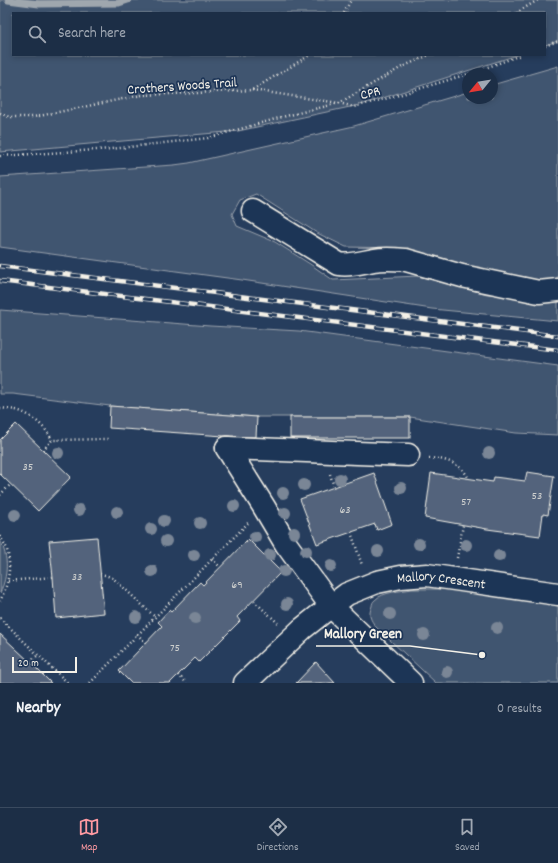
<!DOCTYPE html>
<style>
body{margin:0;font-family:Dekko,sans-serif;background:#25364d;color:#f1f3f6}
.compass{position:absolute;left:462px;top:68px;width:36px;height:36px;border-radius:50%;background:#1c2e46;box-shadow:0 2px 6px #0003;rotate:240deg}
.scale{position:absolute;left:12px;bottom:10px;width:65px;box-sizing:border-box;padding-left:4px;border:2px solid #f4f1e8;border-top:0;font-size:11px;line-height:14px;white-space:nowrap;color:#f4f1e8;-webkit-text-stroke:3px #1d3557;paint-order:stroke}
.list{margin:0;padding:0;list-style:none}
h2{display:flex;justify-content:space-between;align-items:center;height:52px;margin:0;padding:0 16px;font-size:17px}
h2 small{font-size:13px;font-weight:400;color:#a0a8b3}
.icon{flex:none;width:22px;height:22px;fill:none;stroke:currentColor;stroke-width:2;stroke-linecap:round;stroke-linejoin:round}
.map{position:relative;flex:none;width:558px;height:683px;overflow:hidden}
.search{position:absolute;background:#1c2e46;box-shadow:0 2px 6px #0003;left:12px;right:12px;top:12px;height:44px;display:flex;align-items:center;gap:10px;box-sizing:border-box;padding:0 14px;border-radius:0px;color:#a0a8b3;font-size:15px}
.sheet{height:124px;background:#1c2e46}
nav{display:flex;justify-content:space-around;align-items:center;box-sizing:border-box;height:56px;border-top:1px solid #3a4a5f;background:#1c2e46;font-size:11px;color:#a0a8b3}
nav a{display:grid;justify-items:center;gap:2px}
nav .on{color:#ff9aa2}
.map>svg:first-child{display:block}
.green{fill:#40546f;stroke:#9aa2ac}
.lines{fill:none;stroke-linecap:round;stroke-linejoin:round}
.stream{stroke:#9fa7ae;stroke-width:7}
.building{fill:#52647b;stroke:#f4f1e8}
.minor-casing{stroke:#f4f1e8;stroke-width:25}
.path{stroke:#f4f1e8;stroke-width:2.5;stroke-dasharray:1 3;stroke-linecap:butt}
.minor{stroke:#1d3557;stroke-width:22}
.rail-casing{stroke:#f4f1e8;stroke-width:4.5}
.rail{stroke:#1d3557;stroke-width:3;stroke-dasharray:9;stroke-linecap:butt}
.tree{fill:#7a8696}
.labels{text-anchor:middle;stroke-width:3.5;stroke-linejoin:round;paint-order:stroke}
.number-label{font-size:12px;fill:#cccecd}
.street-label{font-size:14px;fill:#f4f1e8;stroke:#1d3557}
.leader{fill:none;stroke:#f4f1e8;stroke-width:1.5}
.callout-dot{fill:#f4f1e8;stroke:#1d3557;stroke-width:1.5}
.callout-label{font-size:15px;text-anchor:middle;font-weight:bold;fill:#f4f1e8;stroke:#1d3557;stroke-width:3.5;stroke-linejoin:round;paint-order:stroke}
</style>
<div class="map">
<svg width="558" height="683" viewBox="0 0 558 683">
<rect width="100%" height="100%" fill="#263d5d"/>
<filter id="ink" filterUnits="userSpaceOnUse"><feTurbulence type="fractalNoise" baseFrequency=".025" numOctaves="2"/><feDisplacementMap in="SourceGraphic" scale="8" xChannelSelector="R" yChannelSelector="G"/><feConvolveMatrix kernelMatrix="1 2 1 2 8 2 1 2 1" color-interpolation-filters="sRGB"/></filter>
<g filter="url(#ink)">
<g class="green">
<polygon points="0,0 558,0 558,41 545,45 545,13 13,13 13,55 517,55 364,104 238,131 134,140 0,152"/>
<polygon points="558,66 558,284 497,275 401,248 346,247 317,233 256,194 240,200 232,214 237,226 275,242 310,264 333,280 418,276 487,294 558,297 558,321 432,309 242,280 0,247 0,177 174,165 189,163 354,126 468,92 468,98 492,98 492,85"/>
<polygon points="0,310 210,326 299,331 558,366 558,435 516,433 410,417 257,417 110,406 13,394 0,394"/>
<path d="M0,540C9,558 8,575 0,593Z"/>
<path d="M412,589H444L558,605V683H436L376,627C370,619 368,615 372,606C372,604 373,601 375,600C382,592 402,591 412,589Z"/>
</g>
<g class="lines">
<polyline class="stream" points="8,0 39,4 119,3 128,0"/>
</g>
<g class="building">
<polygon points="110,406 257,417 256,437 224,436 109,428"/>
<rect x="290" y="417" width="120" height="21"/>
<polygon points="16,424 71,477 38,511 0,474 0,440"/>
<polygon points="527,472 554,476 548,515 543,514 540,536 487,529 425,518 431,473 493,482 494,477 525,481"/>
<polygon points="374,473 392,524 377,530 375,524 317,544 300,499"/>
<polygon points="97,537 104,613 56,618 53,577 49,541"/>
<polygon points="248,539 281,572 237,617 240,621 199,662 195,658 170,683 131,683 119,671 162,626 158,622 169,610 171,612 200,582 203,585"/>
<polygon points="0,634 30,662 51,683 0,683"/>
<polygon points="316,662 335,683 296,683"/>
</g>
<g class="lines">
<defs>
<g id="minor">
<path d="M253,211L339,264C351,266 362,262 374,260C385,258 395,259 406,260L462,276L539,292L558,290"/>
<polyline points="227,448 264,507 286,544 331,606 411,683"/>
<polyline points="227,448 408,455"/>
<path id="s1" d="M245,683L302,629L331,606L347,594L377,582L401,577L427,575L558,594"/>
</g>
</defs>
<use href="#minor" class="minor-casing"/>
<g class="path">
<polyline points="344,13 351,0"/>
<polyline points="516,13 538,0"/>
<polyline points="545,46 558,41"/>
<polyline points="469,74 521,55"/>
<polyline points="252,90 339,103 354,107 389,98 468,74"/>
<polyline points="0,113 9,117 34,117 142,95 196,93 252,90 310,55"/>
<polyline points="0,156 111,149 208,138 286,116 339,103 402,67 429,55"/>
<path d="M0,408C7,409 15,409 22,412C33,416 48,430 52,440"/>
<polyline points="43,450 52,440 108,439"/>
<path d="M429,458C446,459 461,463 469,479"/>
<polyline points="330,474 334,487"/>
<polyline points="0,495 11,484"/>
<polyline points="351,532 362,565"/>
<path d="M0,536C2,540 6,545 7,550C12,568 8,585 0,601"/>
<polyline points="457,558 463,525"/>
<polyline points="212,559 220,567"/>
<polyline points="100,574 105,575 113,578 155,617"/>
<polyline points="8,581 53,577"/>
<polyline points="254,601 278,623"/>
<polyline points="0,618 38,655 68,683"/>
<polyline points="137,634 146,643"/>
<polyline points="30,662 38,655"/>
<polyline points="178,675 187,683"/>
<polyline points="90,683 248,523"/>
</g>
<use href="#minor" class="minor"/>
<defs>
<g id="rail">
<polyline points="0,266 558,336"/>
<polyline points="0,281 558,350"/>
</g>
</defs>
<use href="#rail" class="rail-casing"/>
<use href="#rail" class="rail"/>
</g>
<g class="tree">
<circle cx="58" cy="453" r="6"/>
<circle cx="489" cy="453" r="6"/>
<circle cx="340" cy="479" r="6"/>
<circle cx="304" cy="485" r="6"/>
<circle cx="401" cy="488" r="6"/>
<circle cx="283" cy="493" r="6"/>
<circle cx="234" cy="506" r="6"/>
<circle cx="79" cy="510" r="6"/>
<circle cx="117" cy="512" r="6"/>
<circle cx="285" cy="513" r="6"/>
<circle cx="15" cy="515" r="6"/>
<circle cx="164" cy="521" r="6"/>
<circle cx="200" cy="523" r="6"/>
<circle cx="151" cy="529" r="6"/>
<circle cx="294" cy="533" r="6"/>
<circle cx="255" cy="537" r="6"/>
<circle cx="166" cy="541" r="6"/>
<circle cx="419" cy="544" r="6"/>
<circle cx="466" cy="545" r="6"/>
<circle cx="306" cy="551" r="6"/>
<circle cx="378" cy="551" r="6"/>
<circle cx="194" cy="555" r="6"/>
<circle cx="270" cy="555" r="6"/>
<circle cx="499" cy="556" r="6"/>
<circle cx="331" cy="566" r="6"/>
<circle cx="152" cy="571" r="6"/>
<circle cx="284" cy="571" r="6"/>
<circle cx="287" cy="604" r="6"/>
<circle cx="390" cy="614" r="6"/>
<circle cx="136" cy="617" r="6"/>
<circle cx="195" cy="618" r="6"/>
<circle cx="497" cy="628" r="6"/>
<circle cx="424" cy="635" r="6"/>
<circle cx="447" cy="672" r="6"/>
</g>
</g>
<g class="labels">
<g class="number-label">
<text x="28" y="470">35</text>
<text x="537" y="499">53</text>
<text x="466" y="505">57</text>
<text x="345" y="513">63</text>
<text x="77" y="580">33</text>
<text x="237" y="588">69</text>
<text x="175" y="651">75</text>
</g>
<g class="street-label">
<text transform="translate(182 85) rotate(-4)" y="5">Crothers Woods Trail</text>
<text transform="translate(370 92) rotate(-14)" y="5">CPR</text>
<text dy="5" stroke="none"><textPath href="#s1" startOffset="233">Mallory Crescent</textPath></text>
</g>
</g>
<path class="leader" d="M482 655L410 646H316"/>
<circle class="callout-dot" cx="482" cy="655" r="4"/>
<g class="callout-label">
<text x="363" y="638">Mallory Green</text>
</g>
</svg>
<svg class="compass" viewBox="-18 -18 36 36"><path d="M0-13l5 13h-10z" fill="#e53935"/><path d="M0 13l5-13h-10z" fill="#a0a8b3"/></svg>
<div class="scale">20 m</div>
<div class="search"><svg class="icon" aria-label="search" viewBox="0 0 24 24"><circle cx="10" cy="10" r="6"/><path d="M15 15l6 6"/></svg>Search here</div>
</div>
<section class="sheet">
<h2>Nearby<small>0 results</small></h2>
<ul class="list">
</ul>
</section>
<nav>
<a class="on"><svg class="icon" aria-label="map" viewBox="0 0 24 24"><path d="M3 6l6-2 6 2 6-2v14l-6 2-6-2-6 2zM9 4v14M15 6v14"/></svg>Map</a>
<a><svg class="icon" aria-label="directions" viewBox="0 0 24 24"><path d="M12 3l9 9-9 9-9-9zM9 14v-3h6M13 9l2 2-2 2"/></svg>Directions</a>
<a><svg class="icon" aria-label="saved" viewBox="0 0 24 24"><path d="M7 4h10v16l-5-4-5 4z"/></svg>Saved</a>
</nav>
